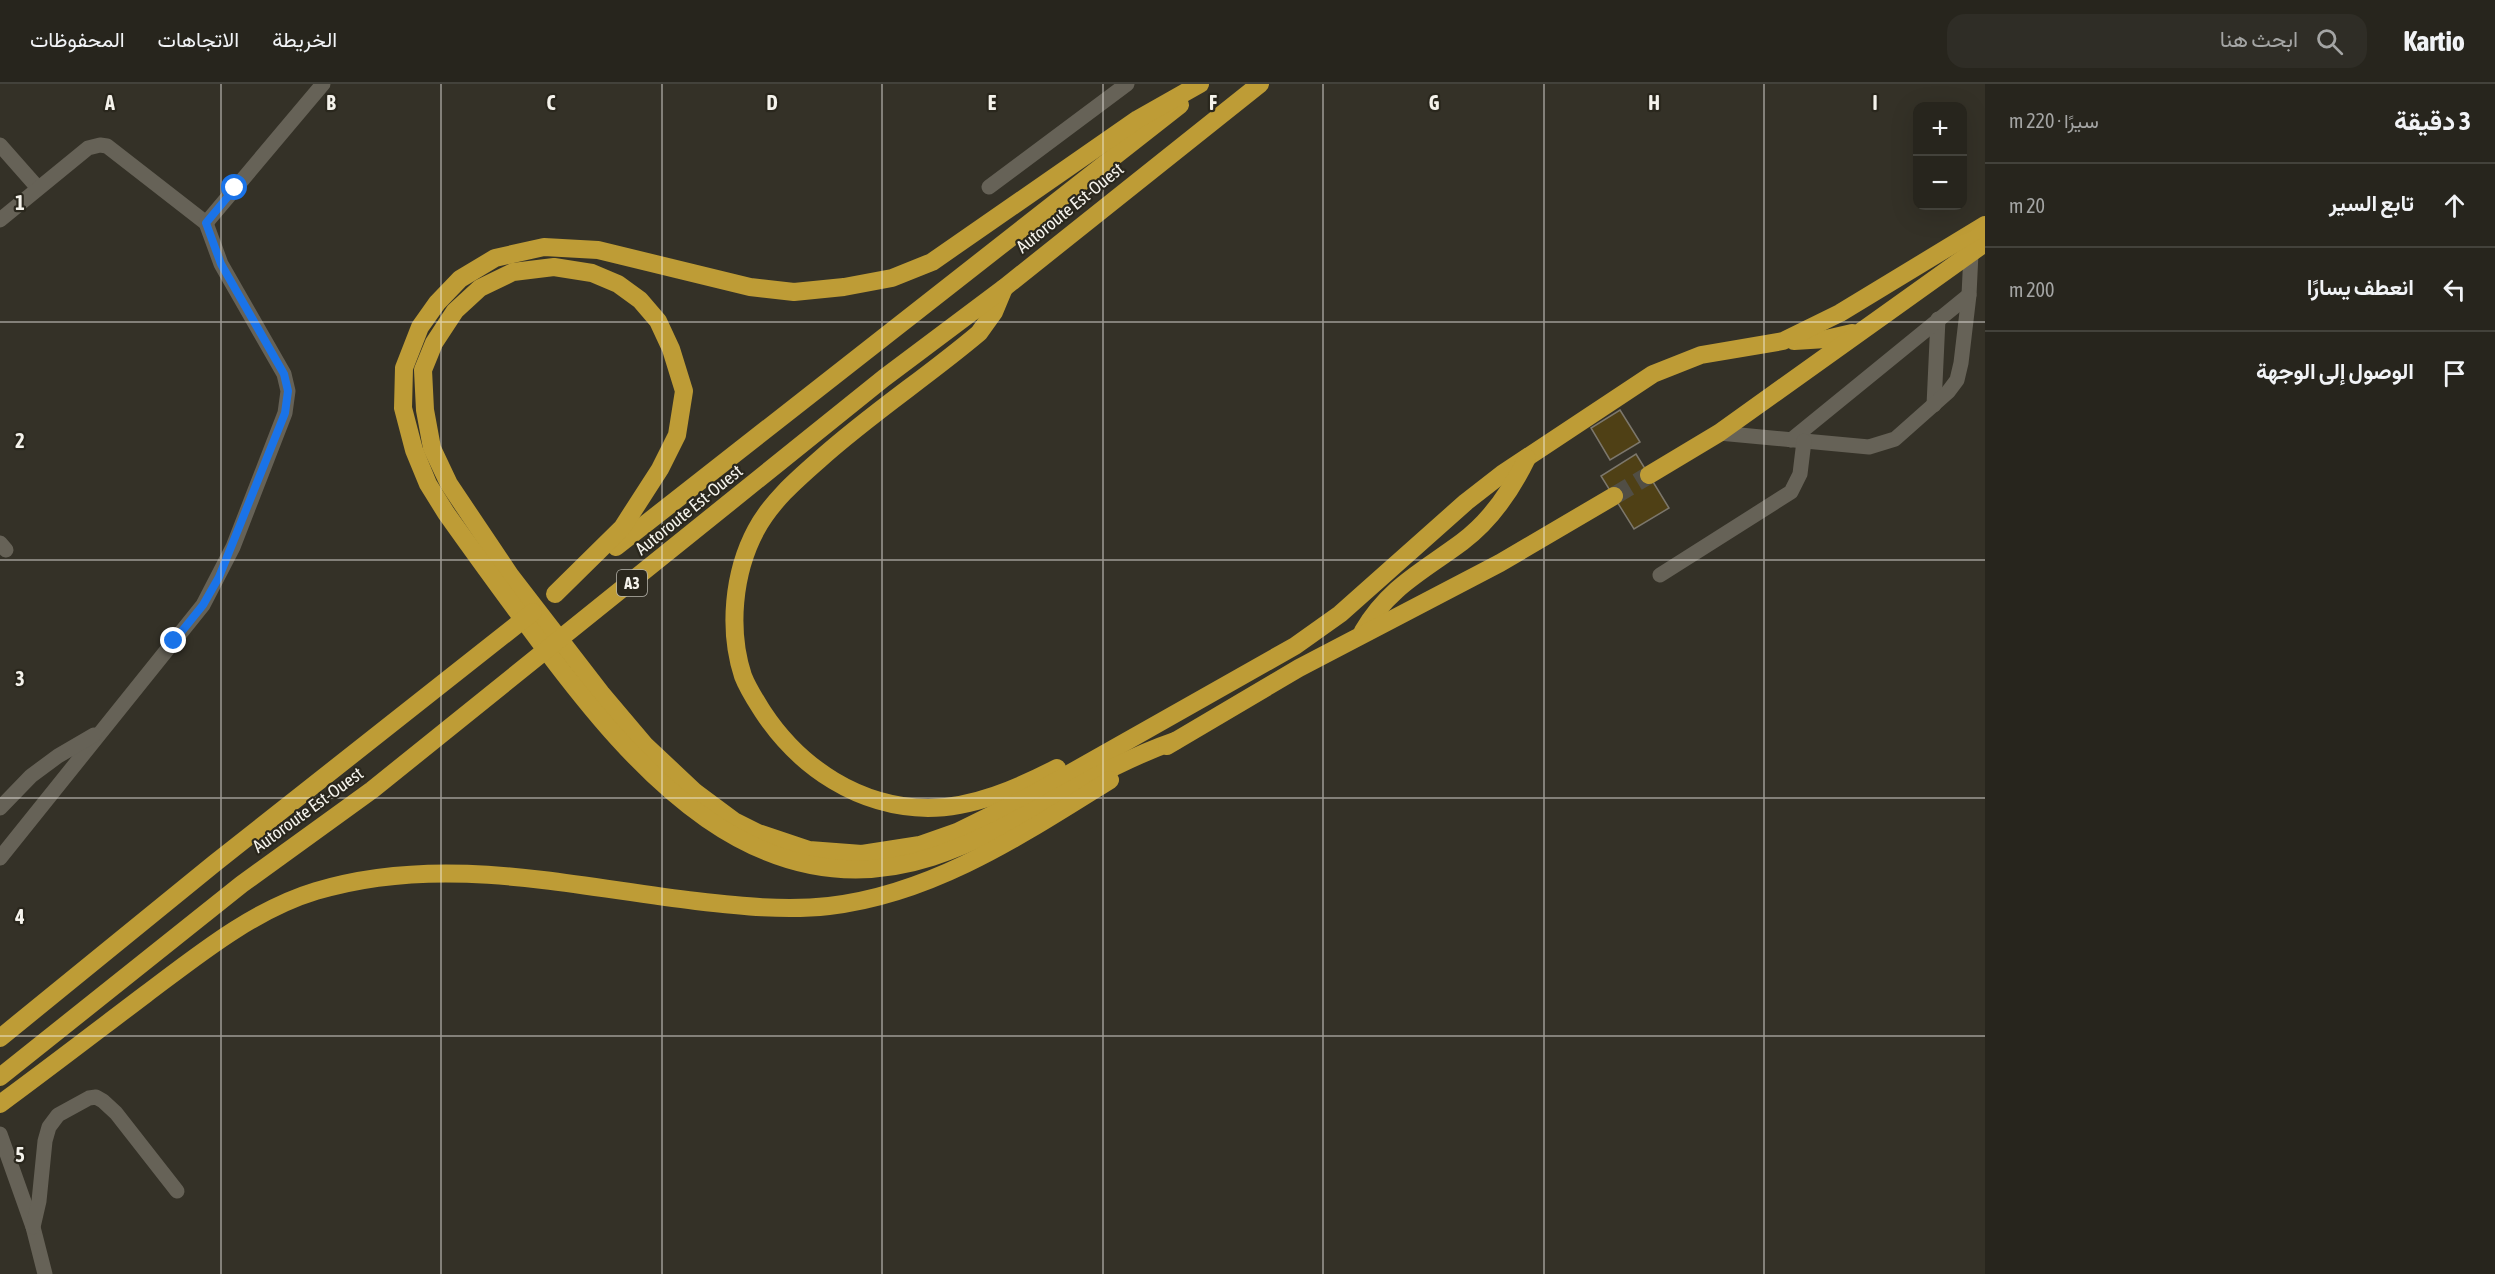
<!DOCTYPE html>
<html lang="ar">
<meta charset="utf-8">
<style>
body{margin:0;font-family:"Asap Condensed",Vazirmatn,sans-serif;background:#2f2d26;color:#f1f3f6;direction:rtl}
.controls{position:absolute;right:18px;top:18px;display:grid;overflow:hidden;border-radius:12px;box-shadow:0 6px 24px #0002}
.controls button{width:54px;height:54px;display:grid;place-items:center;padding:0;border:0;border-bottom:2px solid #43423b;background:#27251d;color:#f1f3f6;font:30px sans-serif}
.stop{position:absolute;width:18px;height:18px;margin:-14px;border:4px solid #1a73e8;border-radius:50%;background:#fff}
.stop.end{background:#1a73e8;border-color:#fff;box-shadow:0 2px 6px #0008}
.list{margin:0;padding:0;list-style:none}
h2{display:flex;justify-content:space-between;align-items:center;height:78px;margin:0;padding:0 24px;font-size:26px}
h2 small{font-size:20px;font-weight:400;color:#a4a5a4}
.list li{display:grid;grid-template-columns:39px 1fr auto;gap:18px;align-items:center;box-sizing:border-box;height:84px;padding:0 24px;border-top:2px solid #43423b}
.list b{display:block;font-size:22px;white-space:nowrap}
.list em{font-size:20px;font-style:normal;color:#a4a5a4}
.icon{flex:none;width:33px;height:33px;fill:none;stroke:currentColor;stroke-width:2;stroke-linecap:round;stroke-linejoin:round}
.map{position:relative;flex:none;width:1985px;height:1190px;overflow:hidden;direction:ltr}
header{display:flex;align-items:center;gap:36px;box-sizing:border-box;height:84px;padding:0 30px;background:#27251d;border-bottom:2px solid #43423b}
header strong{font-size:28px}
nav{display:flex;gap:33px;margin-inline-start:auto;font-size:21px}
.search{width:420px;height:54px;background:#2f2d26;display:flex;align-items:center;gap:15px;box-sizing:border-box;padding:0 21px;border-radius:18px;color:#a4a5a4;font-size:22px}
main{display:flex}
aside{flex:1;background:#27251d}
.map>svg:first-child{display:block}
.building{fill:#4f4015;stroke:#7c776c;stroke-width:1.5}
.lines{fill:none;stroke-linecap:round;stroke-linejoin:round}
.highway-tunnel{stroke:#514e45;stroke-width:18;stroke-dasharray:18 9;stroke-linecap:butt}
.minor{stroke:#666257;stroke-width:15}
.highway{stroke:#be9c36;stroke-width:18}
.route{stroke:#1a73e8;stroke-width:8}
.grid{fill:none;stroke:#f5f3ec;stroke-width:1.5;stroke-opacity:0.55}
.labels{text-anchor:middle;stroke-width:4.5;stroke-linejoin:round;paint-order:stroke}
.shield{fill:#2a271d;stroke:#b8b6ae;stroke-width:1.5}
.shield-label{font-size:16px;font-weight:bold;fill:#f5f3ec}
.street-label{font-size:18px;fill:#f5f3ec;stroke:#2a271d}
.grid-label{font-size:20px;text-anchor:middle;font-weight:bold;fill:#f5f3ec;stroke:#2a271d;stroke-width:4.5;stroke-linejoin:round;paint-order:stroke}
</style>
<header>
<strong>Kartio</strong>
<div class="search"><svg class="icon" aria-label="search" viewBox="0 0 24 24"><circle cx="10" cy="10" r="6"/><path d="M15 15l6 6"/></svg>ابحث هنا</div>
<nav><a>الخريطة</a><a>الاتجاهات</a><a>المحفوظات</a></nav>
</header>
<main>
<aside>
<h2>3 دقيقة<small>سيرًا · 220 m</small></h2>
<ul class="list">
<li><svg class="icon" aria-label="ahead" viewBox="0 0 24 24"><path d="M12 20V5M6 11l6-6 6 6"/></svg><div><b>تابع السير</b></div><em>20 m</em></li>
<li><svg class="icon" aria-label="left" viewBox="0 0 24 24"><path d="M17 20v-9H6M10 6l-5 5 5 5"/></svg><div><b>انعطف يسارًا</b></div><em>200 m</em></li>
<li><svg class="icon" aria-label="arrive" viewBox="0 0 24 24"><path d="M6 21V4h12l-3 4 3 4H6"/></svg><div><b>الوصول إلى الوجهة</b></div></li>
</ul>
</aside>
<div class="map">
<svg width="1985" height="1190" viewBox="0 0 1985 1190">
<rect width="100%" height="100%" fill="#343127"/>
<g class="building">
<polygon points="1620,326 1640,358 1610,376 1591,344"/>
<polygon points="1636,370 1669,424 1634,445 1601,392"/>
</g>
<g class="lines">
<polyline class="highway-tunnel" points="1614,412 1649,391"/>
<g class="minor">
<polyline points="0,61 38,104"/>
<polyline points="989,103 1127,0"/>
<polyline points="0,136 88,64 100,61 107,62 206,139 221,180 284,290 288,307 285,329 233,463 203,521 0,774"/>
<polyline points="206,139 323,0"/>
<polyline points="1934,321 1938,235"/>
<polyline points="1719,349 1869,363 1895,355 1948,308 1957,296 1961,279 1969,211 1971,169"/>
<polyline points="1791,356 1969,211"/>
<polyline points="0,459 6,466"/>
<polyline points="1660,491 1791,408 1800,390 1804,357"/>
<polyline points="0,724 31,692 58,672 94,651"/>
<polyline points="0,1050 33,1143 45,1190"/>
<polyline points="33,1143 39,1117 45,1057 49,1043 58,1031 89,1014 96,1013 103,1017 116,1029 177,1107"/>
</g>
<g class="highway">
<path d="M1004,204L994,228L979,249C927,293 870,330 819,376C795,397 771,418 756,446C733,489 728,546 743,592C748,605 756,617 763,628C800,684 859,723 928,724C973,724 1018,704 1057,684"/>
<polyline points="1794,257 1826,255 1852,249"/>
<polyline points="1649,391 1719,349 1985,159"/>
<polyline points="616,463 1180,21"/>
<polyline points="555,510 622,444 660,385 677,351 684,307 671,265 658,237 640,216 618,200 592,189 554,183 513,188 480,204 455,227 434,259 423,286 425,326 432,364 449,400 510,491 601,609 645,661 695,708 734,737 758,749 809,766 862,770 920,761 957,748 1028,713 1295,562 1340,530 1466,418 1502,390 1653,290 1701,271 1783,257 1840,229 1985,141"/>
<path d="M1363,547C1389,503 1423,487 1462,458C1490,437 1512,405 1527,374"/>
<path d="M1175,657C1090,686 1018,745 932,773C758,829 636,686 543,562C510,518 478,474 446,429L428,400L414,366L403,324L404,284L420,243L437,219L460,195L495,174L544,163L598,166L750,203L794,208L844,203L892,194L932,178L1138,35L1200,0"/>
<polyline points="1167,662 1299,584 1500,479 1614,412"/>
<polyline points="0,954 215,779 533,528"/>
<polyline points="0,993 242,800 372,706 884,294 1004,204 1260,0"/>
<path d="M0,1020C49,984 97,947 146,910C198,871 253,826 316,807C442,769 569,802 696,817C740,822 785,827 829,822C934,810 1023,750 1110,696"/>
</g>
</g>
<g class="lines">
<polyline class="route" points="174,557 203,521 219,493 285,329 288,307 284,290 221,180 206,139 235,104"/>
</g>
<path class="grid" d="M221,0V1190M441,0V1190M662,0V1190M882,0V1190M1103,0V1190M1323,0V1190M1544,0V1190M1764,0V1190M0,238H1985M0,476H1985M0,714H1985M0,952H1985"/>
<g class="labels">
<rect class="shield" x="617" y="486" width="30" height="26" rx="4.5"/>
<g class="shield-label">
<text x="632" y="505">A3</text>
</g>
<g class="street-label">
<text transform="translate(1070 124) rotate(-39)" y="6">Autoroute Est-Ouest</text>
<text transform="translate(689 426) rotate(-39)" y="6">Autoroute Est-Ouest</text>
<text transform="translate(308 726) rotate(-36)" y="6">Autoroute Est-Ouest</text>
</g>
</g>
<g class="grid-label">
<text x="110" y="26">A</text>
<text x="331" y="26">B</text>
<text x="551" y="26">C</text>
<text x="772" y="26">D</text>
<text x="992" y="26">E</text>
<text x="1213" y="26">F</text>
<text x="1434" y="26">G</text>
<text x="1654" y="26">H</text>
<text x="1875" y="26">I</text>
<text x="20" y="126">1</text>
<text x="20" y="364">2</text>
<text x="20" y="602">3</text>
<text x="20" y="840">4</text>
<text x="20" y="1078">5</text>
</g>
</svg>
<div class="controls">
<button>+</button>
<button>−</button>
</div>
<div class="stop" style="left:235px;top:104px"></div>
<div class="stop end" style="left:174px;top:557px"></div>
</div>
</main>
